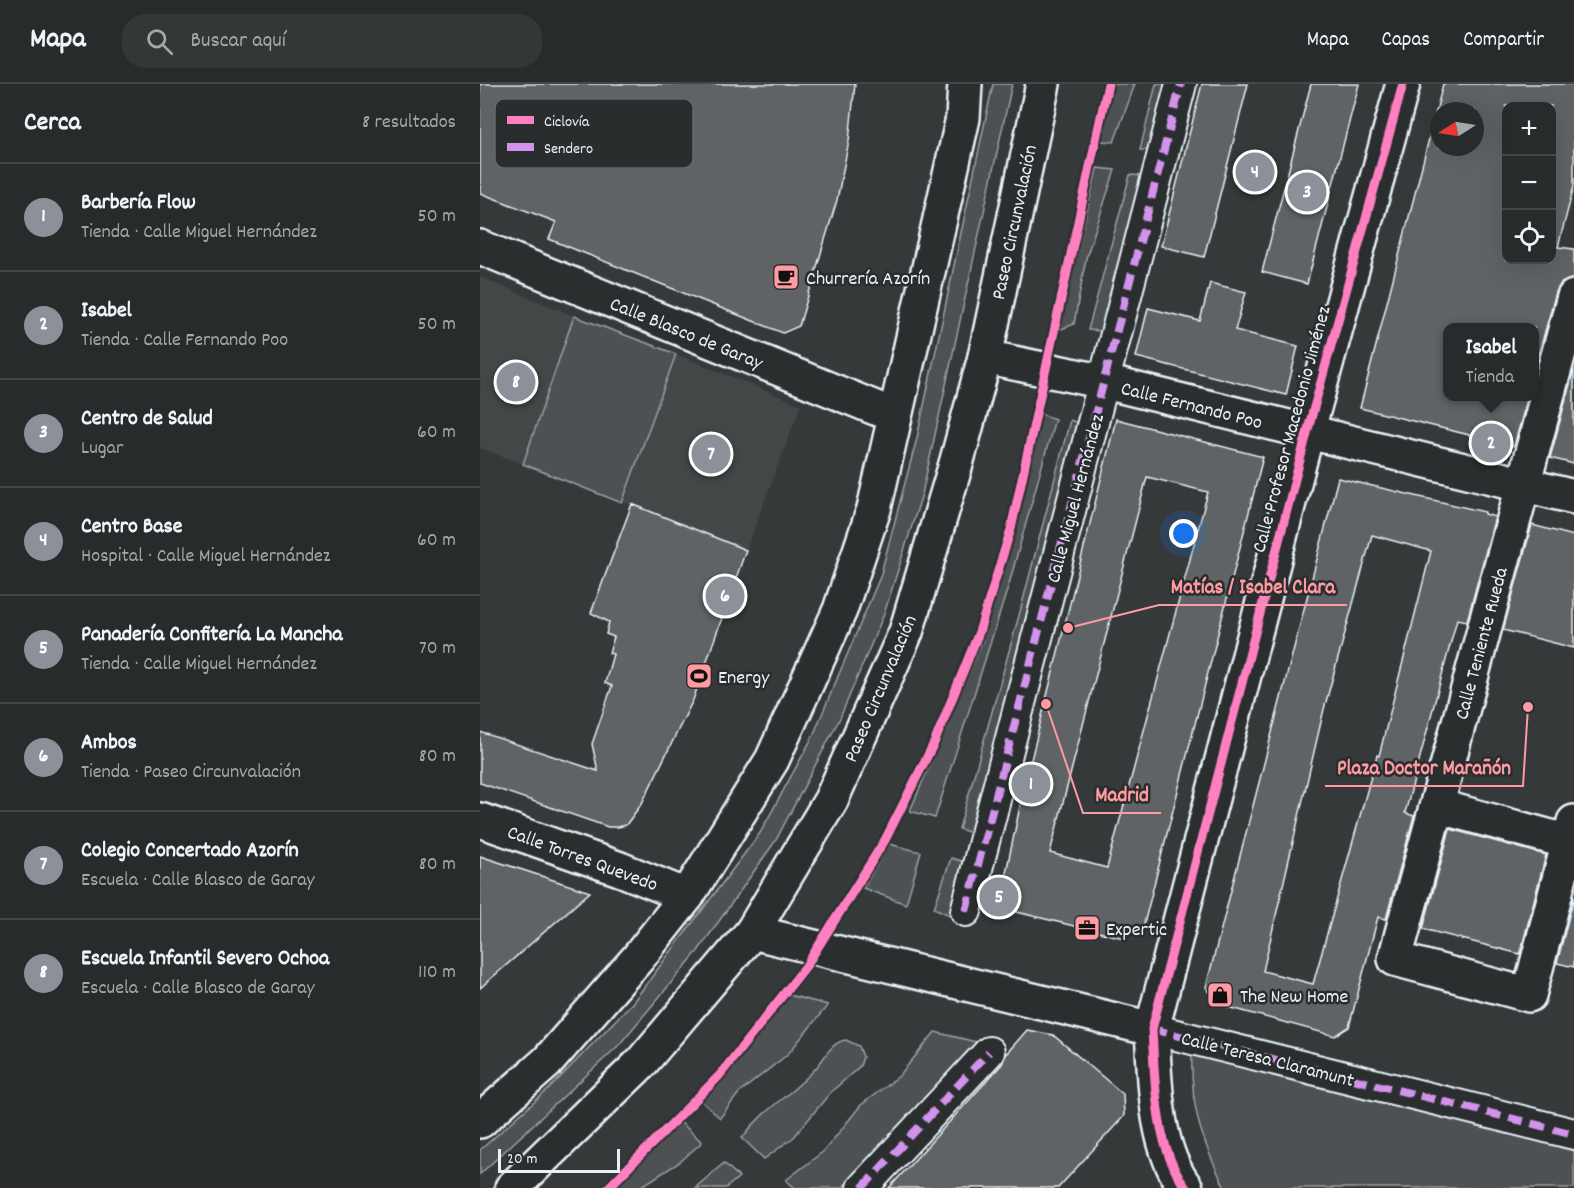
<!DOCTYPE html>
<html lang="es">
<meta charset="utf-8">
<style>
body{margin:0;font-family:Dekko,sans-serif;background:#343738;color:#f1f3f6}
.controls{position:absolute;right:18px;top:18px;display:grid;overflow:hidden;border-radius:12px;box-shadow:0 6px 24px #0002}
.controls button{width:54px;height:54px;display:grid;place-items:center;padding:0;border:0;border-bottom:2px solid #444748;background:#282b2c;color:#f1f3f6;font:30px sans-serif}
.compass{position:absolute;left:950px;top:18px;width:54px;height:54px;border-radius:50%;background:#282b2c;box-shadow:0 6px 24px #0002;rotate:258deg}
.scale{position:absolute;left:18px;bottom:15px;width:122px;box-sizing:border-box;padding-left:6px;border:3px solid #e8f1f8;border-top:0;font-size:16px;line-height:21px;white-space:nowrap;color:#e8f1f8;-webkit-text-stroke:4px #2a2d2e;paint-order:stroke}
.you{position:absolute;left:704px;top:450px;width:21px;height:21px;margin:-15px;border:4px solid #fff;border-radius:50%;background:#1a73e8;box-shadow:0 0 0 9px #1a73e833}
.badge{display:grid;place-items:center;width:39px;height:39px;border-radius:50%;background:#8c9099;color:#fff;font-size:20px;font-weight:700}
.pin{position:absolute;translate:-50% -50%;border:3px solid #fff;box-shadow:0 2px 6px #0006}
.popup{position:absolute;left:963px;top:239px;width:96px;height:78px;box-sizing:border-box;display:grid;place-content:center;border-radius:12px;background:#282b2c;filter:drop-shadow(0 2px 4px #0005);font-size:20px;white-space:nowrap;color:#a5a7a9}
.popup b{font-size:22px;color:#f1f3f6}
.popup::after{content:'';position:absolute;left:50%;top:100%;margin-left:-12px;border:12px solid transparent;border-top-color:#282b2c}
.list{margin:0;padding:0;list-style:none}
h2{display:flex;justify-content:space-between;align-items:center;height:78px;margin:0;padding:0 24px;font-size:26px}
h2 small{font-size:20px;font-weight:400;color:#a5a7a9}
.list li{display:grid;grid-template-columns:39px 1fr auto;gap:18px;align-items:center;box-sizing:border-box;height:108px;padding:0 24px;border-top:2px solid #444748}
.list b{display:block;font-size:22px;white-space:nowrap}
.list p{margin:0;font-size:20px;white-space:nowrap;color:#a5a7a9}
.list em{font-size:20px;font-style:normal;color:#a5a7a9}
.icon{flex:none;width:33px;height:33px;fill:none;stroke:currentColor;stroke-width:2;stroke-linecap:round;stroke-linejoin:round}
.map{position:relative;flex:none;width:1094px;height:1104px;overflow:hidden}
header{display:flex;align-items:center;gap:36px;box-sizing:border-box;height:84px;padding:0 30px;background:#282b2c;border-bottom:2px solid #444748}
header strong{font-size:28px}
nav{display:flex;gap:33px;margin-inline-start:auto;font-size:21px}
.search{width:420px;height:54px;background:#343738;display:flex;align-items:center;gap:15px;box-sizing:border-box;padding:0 21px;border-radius:24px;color:#a5a7a9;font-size:22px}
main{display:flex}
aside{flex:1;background:#282b2c}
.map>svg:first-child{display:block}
.built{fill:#424647}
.green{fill:#4d5152;stroke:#9aa1a5;stroke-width:1.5}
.building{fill:#5f6365;stroke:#e8f1f8;stroke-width:1.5;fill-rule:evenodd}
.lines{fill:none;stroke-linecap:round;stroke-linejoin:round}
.pedestrian-casing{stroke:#e8f1f8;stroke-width:34}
.minor-casing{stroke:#e8f1f8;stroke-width:38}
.primary-casing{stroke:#e8f1f8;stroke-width:38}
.pedestrian{stroke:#2a2d2e;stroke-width:30}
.minor{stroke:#2a2d2e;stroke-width:33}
.primary{stroke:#2a2d2e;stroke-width:33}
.quiet{stroke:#d193ec;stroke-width:8;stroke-dasharray:15 8;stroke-linecap:butt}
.cycleway-casing{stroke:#2a2d2e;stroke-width:13}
.cycleway{stroke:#ff80c0;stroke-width:9}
.labels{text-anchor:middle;stroke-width:5;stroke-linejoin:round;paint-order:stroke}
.street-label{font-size:20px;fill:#e8f1f8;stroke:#2a2d2e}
.poi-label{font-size:20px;fill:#e8f1f8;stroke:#2a2d2e;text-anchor:start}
.key{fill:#2a2d2e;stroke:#63686b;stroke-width:1.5}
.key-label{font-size:16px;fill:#e8f1f8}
.leader{fill:none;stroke:#ff9aa2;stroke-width:2}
.callout-dot{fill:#ff9aa2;stroke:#2a2d2e;stroke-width:2}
.callout-label{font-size:21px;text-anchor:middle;font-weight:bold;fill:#ff9aa2;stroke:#2a2d2e;stroke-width:5;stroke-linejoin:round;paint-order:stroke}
</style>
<header>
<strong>Mapa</strong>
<div class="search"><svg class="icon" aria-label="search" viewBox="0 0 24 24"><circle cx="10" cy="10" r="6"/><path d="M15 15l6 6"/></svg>Buscar aquí</div>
<nav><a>Mapa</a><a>Capas</a><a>Compartir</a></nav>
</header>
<main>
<aside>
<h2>Cerca<small>8 resultados</small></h2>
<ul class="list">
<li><span class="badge">1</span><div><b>Barbería Flow</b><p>Tienda · Calle Miguel Hernández</p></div><em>50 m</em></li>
<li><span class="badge">2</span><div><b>Isabel</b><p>Tienda · Calle Fernando Poo</p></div><em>50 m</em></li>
<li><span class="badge">3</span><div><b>Centro de Salud</b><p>Lugar</p></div><em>60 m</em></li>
<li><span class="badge">4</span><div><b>Centro Base</b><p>Hospital · Calle Miguel Hernández</p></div><em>60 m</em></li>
<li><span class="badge">5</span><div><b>Panadería Confitería La Mancha</b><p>Tienda · Calle Miguel Hernández</p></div><em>70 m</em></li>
<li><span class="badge">6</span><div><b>Ambos</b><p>Tienda · Paseo Circunvalación</p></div><em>80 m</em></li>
<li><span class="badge">7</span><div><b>Colegio Concertado Azorín</b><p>Escuela · Calle Blasco de Garay</p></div><em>80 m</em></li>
<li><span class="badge">8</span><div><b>Escuela Infantil Severo Ochoa</b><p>Escuela · Calle Blasco de Garay</p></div><em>110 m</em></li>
</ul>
</aside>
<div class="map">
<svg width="1094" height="1104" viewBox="0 0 1094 1104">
<rect width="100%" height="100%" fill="#35393a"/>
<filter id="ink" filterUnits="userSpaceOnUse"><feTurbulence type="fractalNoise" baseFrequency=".0167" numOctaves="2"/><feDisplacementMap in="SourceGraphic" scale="12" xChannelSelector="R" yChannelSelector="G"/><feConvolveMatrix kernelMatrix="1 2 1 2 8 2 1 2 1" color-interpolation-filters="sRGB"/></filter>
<g filter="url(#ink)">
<g class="built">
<polygon points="0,193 94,232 43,380 0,364"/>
<polygon points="196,270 321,321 266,466 152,420 142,419"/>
</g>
<g class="green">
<polygon points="513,0 532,0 442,410 404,530 360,634 296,756 218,867 138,962 0,1090 0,1066 69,1005 153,918 280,749 332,654 400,493 437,354"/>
<polygon points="632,0 655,0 634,58 620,57"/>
<polygon points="676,0 689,0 671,66 660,66"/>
<polygon points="617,84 635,86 606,174 594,240 579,246"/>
<polygon points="650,91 664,92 621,247 608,246"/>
<polygon points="94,232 196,270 142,419 43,380"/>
<polygon points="561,330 575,335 529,500 455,734 430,727 502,558"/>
<polygon points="590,336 603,341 492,749 479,745 540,528"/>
<polygon points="409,760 441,768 426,820 383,804"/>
<polygon points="471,774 488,779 472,832 454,824"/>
<polygon points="305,910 348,921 308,970 259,1009 240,1034 218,1014 261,967"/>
<polygon points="455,948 496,958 362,1104 315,1104 306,1096 344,1067 381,1021 419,992"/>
<path d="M366,956L379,962L383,973L380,982L350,1009L314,1053L284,1075L262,1054C285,1023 312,1011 336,984C345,974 351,958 366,956Z"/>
<path d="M712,963L1094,1048V1104H745C719,1051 710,1021 712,963Z"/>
<polygon points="198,1036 222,1058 200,1078 159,1104 128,1104"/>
<polygon points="244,1079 259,1093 246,1104 215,1104"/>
</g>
<g class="building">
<polygon points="0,0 375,0 369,57 357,116 319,242 303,249 69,155 76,138 0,109"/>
<polygon points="722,0 768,0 724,173 681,162"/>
<polygon points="831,0 879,0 827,200 782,188"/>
<path d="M963,0H1094V102L1078,163L1094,165V195L1081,199L1076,208L1054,287V243H968V312H1048L1034,362L880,324ZM1026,22H1071V176H1026ZM959,27H995V63H959Z"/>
<polygon points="730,199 766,208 755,246 818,262 806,311 656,273 668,224 720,237"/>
<polygon points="1094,285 1094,380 1070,374"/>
<path d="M636,335L783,373L664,840L643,854L537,828L523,803L543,708ZM667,393L728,408L627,784L570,769Z"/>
<path d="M858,394L1005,428V430L1015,433L987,537L977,535L925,729L934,732L906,835L898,833L869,943L855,952L737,920L726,903ZM892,451L951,467L899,672L897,671L833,900L783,887L844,625Z"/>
<polygon points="152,420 266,466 213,616 162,719 146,741 138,743 128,743 0,699 0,648 118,687 112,660 132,602 125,599 133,570 129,569 134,553 126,550 129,538 111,529"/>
<polygon points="1052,441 1094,452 1094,564 1023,546"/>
<polygon points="970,745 1066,771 1040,870 943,845"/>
<polygon points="0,772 110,808 0,904"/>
<polygon points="1094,812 1094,883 1077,879"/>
<polygon points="547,946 573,951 643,1010 644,1032 578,1104 409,1104 522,980 526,970"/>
</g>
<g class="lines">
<defs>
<g id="pedestrian">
<polyline points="486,827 701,0"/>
<polyline points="672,945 1094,1050"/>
<polyline points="382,1104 509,968"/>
</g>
<g id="minor">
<polyline points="0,163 415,332"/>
<polyline points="1094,213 915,875 1049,911 1094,738"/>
<polyline points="505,273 625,298 1094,413"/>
<polyline points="957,722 1089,758"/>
<polyline points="0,736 140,785 207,812"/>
<polyline points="272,848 672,945"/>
<path d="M706,1104C674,1062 675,995 672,945L827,349L923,0"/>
</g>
<g id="primary">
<polyline points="0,1037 67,978 158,874 207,812 292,676 360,526 394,425 483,34 485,0"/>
<polyline points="32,1104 161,979 272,848 351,716 426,548 476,380 505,273 563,0"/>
</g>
</defs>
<use href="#pedestrian" class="pedestrian-casing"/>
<use href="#minor" class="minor-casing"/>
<use href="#primary" class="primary-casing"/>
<use href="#pedestrian" class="pedestrian"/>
<use href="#minor" class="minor"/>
<use href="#primary" class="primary"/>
<g class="quiet">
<polyline points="486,827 701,0"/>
<polyline points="672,945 1094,1050"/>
<polyline points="382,1104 509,968"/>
</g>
<defs>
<g id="cycleway">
<polyline points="128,1104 239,992 326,882 405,756 455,657 499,548 531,445 628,0"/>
<path d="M706,1104C674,1062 675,995 672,945L827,349L923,0"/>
</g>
</defs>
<use href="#cycleway" class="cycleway-casing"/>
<use href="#cycleway" class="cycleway"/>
</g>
</g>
<defs>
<symbol id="cafe-square" viewBox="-11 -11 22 22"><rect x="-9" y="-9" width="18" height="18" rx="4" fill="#ff9aa2" stroke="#2a2d2e"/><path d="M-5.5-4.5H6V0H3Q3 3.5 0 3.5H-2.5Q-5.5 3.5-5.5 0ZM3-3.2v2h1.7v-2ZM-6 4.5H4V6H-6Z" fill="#111"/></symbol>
<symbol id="stadium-square" viewBox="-11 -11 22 22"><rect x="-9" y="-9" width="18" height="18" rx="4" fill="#ff9aa2" stroke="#2a2d2e"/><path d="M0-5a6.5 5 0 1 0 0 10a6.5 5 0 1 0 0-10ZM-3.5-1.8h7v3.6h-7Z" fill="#111"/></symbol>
<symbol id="office-square" viewBox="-11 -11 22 22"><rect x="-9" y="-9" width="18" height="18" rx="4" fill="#ff9aa2" stroke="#2a2d2e"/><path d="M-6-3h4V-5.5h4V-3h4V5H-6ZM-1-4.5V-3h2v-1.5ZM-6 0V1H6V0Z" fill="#111"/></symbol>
<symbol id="shop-square" viewBox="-11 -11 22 22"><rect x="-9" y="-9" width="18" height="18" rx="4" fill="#ff9aa2" stroke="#2a2d2e"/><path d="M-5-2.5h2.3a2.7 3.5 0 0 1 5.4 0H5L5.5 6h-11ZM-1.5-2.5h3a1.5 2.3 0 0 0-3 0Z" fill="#111"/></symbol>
</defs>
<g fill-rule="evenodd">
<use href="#cafe-square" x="291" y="178" width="30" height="30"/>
<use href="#stadium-square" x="204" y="577" width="30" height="30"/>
<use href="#office-square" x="592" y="829" width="30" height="30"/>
<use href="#shop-square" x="725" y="896" width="30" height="30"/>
</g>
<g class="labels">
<g class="street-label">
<text transform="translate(533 138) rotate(-78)" y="7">Paseo Circunvalación</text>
<text transform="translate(207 248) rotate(22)" y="7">Calle Blasco de Garay</text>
<text transform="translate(712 320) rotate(14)" y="7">Calle Fernando Poo</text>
<text transform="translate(810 345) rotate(-75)" y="7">Calle Profesor Macedonio Jiménez</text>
<text transform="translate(594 414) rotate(-75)" y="7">Calle Miguel Hernández</text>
<text transform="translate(1000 559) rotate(-75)" y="7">Calle Teniente Rueda</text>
<text transform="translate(399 604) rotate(-67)" y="7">Paseo Circunvalación</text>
<text transform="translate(103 773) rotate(20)" y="7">Calle Torres Quevedo</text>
<text transform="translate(788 974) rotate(14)" y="7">Calle Teresa Claramunt</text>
</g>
<g class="poi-label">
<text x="326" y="200">Churrería Azorín</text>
<text x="238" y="599">Energy</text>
<text x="626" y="851">Expertic</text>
<text x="760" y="918">The New Home</text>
</g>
</g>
<rect x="15" y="15" width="198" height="69" rx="9" class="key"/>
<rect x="27" y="32" width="27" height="8" fill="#ff80c0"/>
<rect x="27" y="59" width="27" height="8" fill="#d193ec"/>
<g class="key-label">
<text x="64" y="42">Ciclovía</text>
<text x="64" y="69">Sendero</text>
</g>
<path class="leader" d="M588 544L679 521H867M1048 623L1043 702H845M566 620L603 729H681"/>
<g class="callout-dot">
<circle cx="588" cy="544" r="6"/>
<circle cx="1048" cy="623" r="6"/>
<circle cx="566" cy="620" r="6"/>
</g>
<g class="callout-label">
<text x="773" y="509">Matías / Isabel Clara</text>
<text x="944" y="690">Plaza Doctor Marañón</text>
<text x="642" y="717">Madrid</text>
</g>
</svg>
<div class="controls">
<button>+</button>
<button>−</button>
<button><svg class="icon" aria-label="locate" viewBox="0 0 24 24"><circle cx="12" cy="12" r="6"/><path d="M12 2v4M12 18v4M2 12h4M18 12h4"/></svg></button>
</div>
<svg class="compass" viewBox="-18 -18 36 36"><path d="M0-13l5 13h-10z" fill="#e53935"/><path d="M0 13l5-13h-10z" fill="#a5a7a9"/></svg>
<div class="scale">20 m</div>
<div class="you"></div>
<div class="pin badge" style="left:551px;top:700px">1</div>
<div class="pin badge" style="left:1011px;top:359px">2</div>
<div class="popup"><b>Isabel</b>Tienda</div>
<div class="pin badge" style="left:827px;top:108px">3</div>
<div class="pin badge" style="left:775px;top:88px">4</div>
<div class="pin badge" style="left:519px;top:813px">5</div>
<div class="pin badge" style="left:245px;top:512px">6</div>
<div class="pin badge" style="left:231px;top:370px">7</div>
<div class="pin badge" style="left:36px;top:298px">8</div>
</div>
</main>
